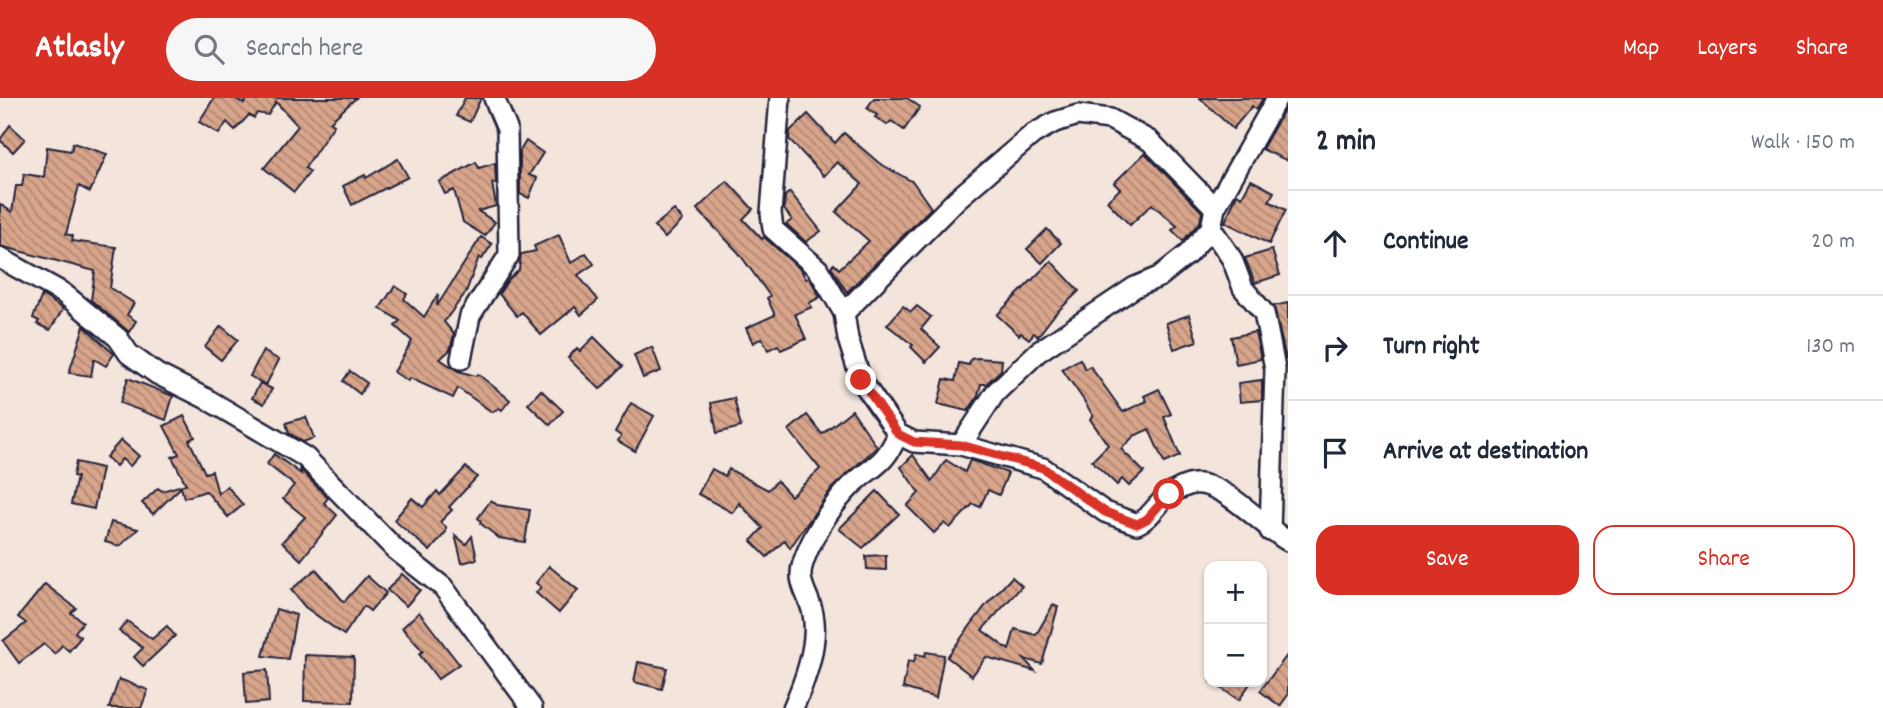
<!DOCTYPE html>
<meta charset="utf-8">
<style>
body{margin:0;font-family:Dekko,sans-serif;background:#f6f6f7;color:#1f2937}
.controls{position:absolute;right:21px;bottom:21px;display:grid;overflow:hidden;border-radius:14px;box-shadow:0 2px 5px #0004}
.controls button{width:63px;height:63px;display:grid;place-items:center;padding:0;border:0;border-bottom:2px solid #e0e1e3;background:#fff;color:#1f2937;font:35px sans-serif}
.stop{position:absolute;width:21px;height:21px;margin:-16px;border:5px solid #d93025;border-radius:50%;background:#fff}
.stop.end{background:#d93025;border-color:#fff;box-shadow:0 2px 7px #0008}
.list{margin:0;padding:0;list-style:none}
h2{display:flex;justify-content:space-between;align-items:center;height:91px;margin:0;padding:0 28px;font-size:30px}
h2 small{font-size:23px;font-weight:400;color:#747a83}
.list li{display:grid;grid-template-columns:46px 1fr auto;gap:21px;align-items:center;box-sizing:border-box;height:105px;padding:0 28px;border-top:2px solid #e0e1e3}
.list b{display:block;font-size:26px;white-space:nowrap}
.list em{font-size:23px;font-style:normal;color:#747a83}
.actions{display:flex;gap:14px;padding:21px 28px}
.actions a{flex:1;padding:16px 0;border:2px solid #d93025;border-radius:21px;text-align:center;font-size:24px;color:#d93025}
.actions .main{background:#d93025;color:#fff}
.icon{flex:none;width:38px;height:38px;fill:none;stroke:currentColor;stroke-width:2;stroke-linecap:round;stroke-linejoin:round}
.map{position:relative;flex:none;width:1288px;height:610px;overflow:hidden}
header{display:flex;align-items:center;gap:42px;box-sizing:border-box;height:98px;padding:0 35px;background:#d93025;color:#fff}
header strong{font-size:33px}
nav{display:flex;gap:38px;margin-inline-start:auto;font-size:24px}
.search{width:490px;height:63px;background:#f6f6f7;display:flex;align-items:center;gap:18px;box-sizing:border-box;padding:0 24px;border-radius:38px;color:#747a83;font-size:26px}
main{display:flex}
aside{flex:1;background:#fff}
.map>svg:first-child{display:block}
.building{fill:url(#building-back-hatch);stroke:#22223b;stroke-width:2}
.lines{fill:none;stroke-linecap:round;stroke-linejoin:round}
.minor-casing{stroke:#22223b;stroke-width:24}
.minor{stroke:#fff;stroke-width:19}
.route{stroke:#d93025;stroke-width:9}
</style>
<header>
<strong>Atlasly</strong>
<div class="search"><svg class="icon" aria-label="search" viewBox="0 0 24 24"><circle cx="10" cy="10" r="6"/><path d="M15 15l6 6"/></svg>Search here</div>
<nav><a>Map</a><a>Layers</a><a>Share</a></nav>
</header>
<main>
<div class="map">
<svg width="1288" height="610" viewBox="0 0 1288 610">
<defs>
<pattern id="building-back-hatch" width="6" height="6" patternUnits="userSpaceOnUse" patternTransform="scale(1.75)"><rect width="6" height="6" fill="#d8a58b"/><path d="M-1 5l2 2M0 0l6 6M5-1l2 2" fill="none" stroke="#af8673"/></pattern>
</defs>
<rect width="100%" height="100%" fill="#f3e4dc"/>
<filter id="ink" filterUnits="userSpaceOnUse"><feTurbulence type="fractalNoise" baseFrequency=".0143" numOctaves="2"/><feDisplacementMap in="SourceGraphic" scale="14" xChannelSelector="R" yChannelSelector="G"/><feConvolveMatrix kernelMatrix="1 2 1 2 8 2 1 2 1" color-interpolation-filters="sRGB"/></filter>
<g filter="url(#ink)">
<g class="building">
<polygon points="214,0 234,0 244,6 246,3 241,0 356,0 330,24 334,27 305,70 310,74 294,94 264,70 298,28 276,4 268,17 257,15 254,20 249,17 235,32 227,24 219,36 199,24"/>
<polygon points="465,0 481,0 470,24 456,18"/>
<polygon points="874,0 907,0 920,9 904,32 891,23 887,27 875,19 877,17 867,10"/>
<polygon points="1200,0 1263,0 1256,12 1252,8 1233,31"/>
<polygon points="1288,5 1288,63 1262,51"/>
<polygon points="808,16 835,45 844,35 879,65 913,84 931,110 847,194 831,169 834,166 839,171 869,143 836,114 862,86 837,64 824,78 789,41 790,33"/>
<polygon points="10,27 25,41 13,54 0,42"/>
<polygon points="526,43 543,55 529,77 537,80 529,100 520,96 520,53"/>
<polygon points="73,45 107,56 90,94 79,88 66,136 73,138 72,143 116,149 110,190 134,205 127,217 136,223 129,234 91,202 95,173 0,148 0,106 12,114 16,88 22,88 24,76 44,79 47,49 71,53"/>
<polygon points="1145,55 1202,114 1200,124 1183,143 1172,132 1177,128 1152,106 1130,127 1107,103 1120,91 1114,85"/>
<polygon points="398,61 408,79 352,107 343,88 365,77 366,80"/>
<polygon points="476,64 479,70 495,65 496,86 492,85 496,108 478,113 495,124 485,138 463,124 454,92 445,96 439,84"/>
<polygon points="1251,82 1274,94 1269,103 1286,112 1269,146 1225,124 1237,96 1242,99"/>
<polygon points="727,83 753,111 743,121 762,141 764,139 801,172 806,181 809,179 820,199 809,205 812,209 795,216 806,241 781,252 778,247 768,252 762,240 753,245 746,230 775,217 767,200 770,198 738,154 697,111"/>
<polygon points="790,94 821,133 806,144 786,126 792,122 784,111 785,98"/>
<polygon points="674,112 683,122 665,140 654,128"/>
<polygon points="1047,131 1061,145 1042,165 1027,151"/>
<polygon points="559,137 571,165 586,155 594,166 578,177 598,202 581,217 575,209 541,237 522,214 517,218 499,196 508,182 519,172 521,156 536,153 534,148"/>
<polygon points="481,139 492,146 482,161 479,159 466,194 444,224 454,236 450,252 440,261 458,273 476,278 478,276 510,302 502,312 499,310 492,314 458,290 453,300 410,280 408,283 394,274 412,243 395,228 400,223 380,210 395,188 407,196 404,201 424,219 438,196 437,208"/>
<polygon points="1272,152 1280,177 1255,185 1245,160"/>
<polygon points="1051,163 1079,193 1055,216 1038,238 1034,235 1029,241 1021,235 1019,237 997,217"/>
<polygon points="42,197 63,211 50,232 37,226 39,223 33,220"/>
<polygon points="1288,205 1288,260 1286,261 1274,208"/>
<polygon points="903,208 911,214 917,208 931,219 921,231 940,249 926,264 911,249 913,247 887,227"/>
<polygon points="1189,217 1197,243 1174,251 1166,225"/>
<polygon points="84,228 114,256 106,268 94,261 91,278 69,275"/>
<polygon points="221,228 238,242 221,262 205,249"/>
<polygon points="1255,234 1261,261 1236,266 1231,239"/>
<polygon points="594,239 623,268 600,291 568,260 577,250 580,253"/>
<polygon points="652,249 661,273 643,280 634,257"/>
<polygon points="263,253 279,262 266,287 250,278"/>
<polygon points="977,260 1002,262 1001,272 986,286 981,286 978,298 968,313 938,306 944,281 955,283 959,265 969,267 971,261"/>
<polygon points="1080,261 1085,271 1090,268 1123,314 1147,303 1144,298 1159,291 1171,316 1164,319 1180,358 1164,365 1149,331 1134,338 1121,351 1144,374 1129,388 1122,381 1117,387 1092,363 1108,347 1090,321 1093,318 1083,301 1062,271"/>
<polygon points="350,273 367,285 360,296 343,283"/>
<polygon points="128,280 173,298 166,322 120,305"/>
<polygon points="1262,282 1262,302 1240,304 1238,285"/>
<polygon points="260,285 272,291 264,306 252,300"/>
<polygon points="541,292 563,313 550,327 528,306"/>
<polygon points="734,300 741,329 717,335 711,305"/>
<polygon points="631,305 654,318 635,353 618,343 621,338 615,334"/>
<polygon points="852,312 877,349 832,390 790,450 785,442 767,459 751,443 763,430 739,405 733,415 698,396 712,371 725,378 729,371 768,392 777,383 791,398 820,371 789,332 807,317 822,336"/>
<polygon points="184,318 195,339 189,342 205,375 212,373 218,396 227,388 243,407 228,419 206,393 184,400 181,389 153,416 142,405 158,390 162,393 186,386 172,359 179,356 164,328"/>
<polygon points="306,319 314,340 303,344 289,335 286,325"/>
<polygon points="121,342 139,358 130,368 122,361 116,368 106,359"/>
<polygon points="274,356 301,376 300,371 328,400 324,405 337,417 301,462 282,444 305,419 283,401 294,387 267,366"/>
<polygon points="913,357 932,383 946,362 965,374 970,362 1008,375 999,397 988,392 980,409 973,406 950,430 944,425 934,435 907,408 919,395 901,369"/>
<polygon points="76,364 102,370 94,411 71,406 77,379 73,378"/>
<polygon points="466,369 477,379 449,409 452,412 440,424 446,429 446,434 430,453 394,422 412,400 423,409 437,393 440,397"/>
<polygon points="877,393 899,416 863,450 839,431"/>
<polygon points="491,402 497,407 530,412 525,444 499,440 480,425 481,423 478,420"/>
<polygon points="111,424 138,431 120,448 105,444"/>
<polygon points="455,437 466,446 472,438 477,461 462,465"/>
<polygon points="886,457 886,472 867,471 866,458"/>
<polygon points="549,468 578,492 559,515 536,495 541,489 536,485"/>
<polygon points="316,471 344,504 367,478 386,495 370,513 364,508 344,537 305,509 291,492"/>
<polygon points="402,476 420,492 406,508 387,492"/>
<polygon points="1012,479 1022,488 982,532 1009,552 1015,531 1036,537 1053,507 1058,509 1042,566 1024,561 1035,573 986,559 972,578 947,559 986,507"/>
<polygon points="45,486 76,510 71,515 83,524 75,534 81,539 69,553 62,547 55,556 44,546 19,565 3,543 26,525 18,519"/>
<polygon points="276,511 296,517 288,561 263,558"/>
<polygon points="419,514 459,566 438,581 419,556 423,553 402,530"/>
<polygon points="127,523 152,541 167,528 175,538 143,568 134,559 143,550 119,533"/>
<polygon points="926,554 944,557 936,600 903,590 908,563 914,564 916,556 925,558"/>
<polygon points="1288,556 1288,597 1280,608 1260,593"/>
<polygon points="305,557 354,559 353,604 304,603"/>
<polygon points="638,564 667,570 662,591 634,584"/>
<polygon points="267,572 269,604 246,606 244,574"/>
<polygon points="119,581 148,592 141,610 109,610"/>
<polygon points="1212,584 1251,584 1239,602"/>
</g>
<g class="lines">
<defs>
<g id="minor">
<path d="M780,0L771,115L773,131L818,171L844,215L848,241L861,282L898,336L914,344L961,347L1043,370L1105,414L1137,426C1153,419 1158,402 1173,394C1179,391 1186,387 1193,386C1221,381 1263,429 1288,443"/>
<polyline points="0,160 63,195 118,240 129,256 157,276 205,300 305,359 396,452 443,489 532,610"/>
<polyline points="844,215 957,101 1033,36 1055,24 1078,17 1110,21 1150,43 1215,110"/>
<polyline points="461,261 470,218 509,157 507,31 494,0"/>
<polyline points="961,347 995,295 1038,254 1135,189 1159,179 1188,156 1211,130"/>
<polyline points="1270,433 1275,271 1269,239 1264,215 1243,190 1232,161 1211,130 1215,110 1277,0"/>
<path d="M793,610C805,583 819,546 813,516C809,496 796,485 803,465C811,440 830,410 848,391C871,367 883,371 898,336"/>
</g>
</defs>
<use href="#minor" class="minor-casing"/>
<use href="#minor" class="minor"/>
</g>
</g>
<g class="lines" filter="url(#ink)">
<polyline class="route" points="861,282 898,336 914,344 961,347 1043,370 1105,414 1137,426 1147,421 1169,396"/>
</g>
</svg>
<div class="controls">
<button>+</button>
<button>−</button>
</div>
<div class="stop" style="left:1169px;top:396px"></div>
<div class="stop end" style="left:861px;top:282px"></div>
</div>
<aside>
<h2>2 min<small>Walk · 150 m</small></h2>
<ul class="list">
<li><svg class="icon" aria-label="ahead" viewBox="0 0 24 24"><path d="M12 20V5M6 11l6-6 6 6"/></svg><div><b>Continue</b></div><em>20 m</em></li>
<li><svg class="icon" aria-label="right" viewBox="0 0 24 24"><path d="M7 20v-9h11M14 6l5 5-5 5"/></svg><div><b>Turn right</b></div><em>130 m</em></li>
<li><svg class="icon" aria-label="arrive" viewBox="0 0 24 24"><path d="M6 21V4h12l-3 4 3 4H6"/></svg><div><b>Arrive at destination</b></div></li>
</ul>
<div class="actions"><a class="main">Save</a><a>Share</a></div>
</aside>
</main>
